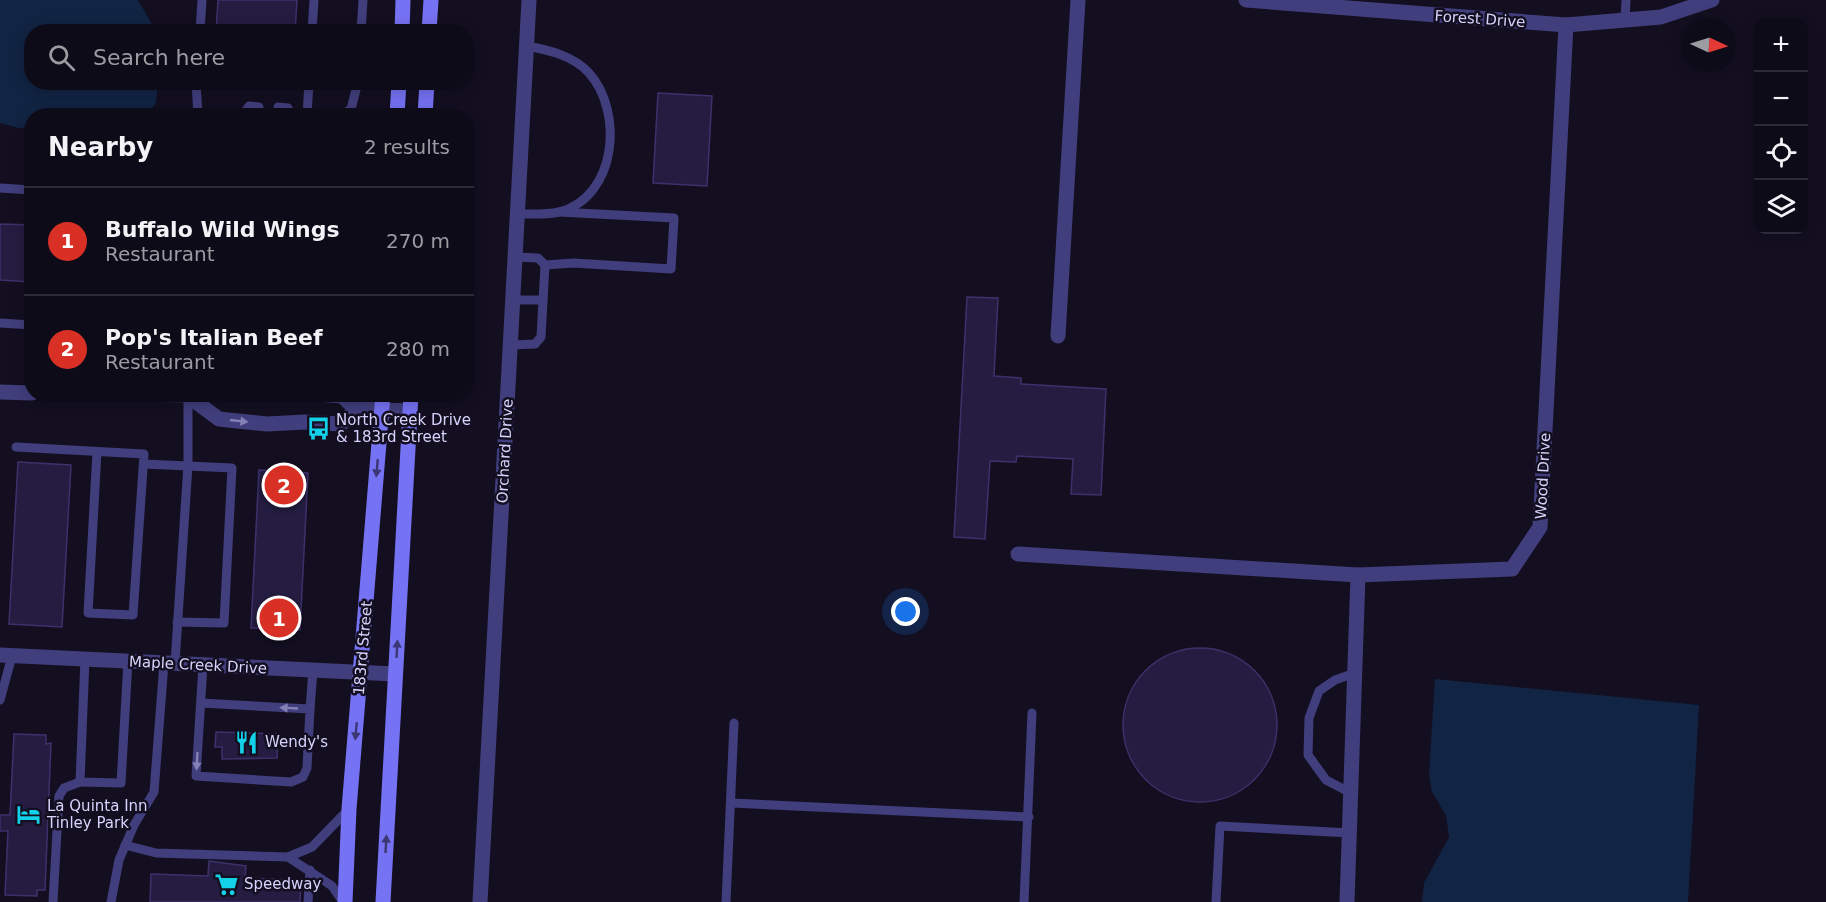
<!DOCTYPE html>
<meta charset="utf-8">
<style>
body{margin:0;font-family:"DejaVu Sans",sans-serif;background:#1c1926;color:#f1f3f6}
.controls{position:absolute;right:18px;top:18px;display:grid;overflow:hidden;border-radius:12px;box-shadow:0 3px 15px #0003}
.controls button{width:54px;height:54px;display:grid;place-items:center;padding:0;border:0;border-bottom:2px solid #2e2b38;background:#0e0b19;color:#f1f3f6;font:30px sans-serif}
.compass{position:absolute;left:1682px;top:18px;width:54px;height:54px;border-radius:50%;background:#0e0b19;box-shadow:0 3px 15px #0003;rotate:94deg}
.you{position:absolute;left:906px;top:612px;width:21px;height:21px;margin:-15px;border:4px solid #fff;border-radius:50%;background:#1a73e8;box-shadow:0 0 0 9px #1a73e833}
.badge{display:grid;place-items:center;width:39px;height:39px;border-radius:50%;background:#d93025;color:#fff;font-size:20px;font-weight:700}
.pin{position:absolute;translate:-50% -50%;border:3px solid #fff;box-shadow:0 2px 6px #0006}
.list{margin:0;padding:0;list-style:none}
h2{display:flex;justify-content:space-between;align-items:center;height:78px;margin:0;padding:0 24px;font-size:26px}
h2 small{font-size:20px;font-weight:400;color:#9b9ba2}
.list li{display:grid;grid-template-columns:39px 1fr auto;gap:18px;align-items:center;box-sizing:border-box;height:108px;padding:0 24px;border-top:2px solid #2e2b38}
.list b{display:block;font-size:22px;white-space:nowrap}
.list p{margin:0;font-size:20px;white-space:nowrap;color:#9b9ba2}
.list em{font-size:20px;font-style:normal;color:#9b9ba2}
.icon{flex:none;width:33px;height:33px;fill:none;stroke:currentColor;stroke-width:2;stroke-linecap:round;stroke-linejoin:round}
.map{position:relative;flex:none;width:1826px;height:902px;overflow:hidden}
.search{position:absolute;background:#0e0b19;box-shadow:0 3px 15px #0003;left:24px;top:24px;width:450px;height:66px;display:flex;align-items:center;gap:15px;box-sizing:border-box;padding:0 21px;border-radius:24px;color:#9b9ba2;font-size:22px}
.panel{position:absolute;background:#0e0b19;box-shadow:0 3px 15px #0003;left:24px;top:108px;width:450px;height:294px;border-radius:24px}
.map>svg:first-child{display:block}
.water{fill:#112443}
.building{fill:#241d41;stroke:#3d316b;stroke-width:1.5}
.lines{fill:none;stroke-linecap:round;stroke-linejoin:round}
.lane{stroke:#413e7d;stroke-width:9}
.street{stroke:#413e7d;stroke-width:15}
.secondary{stroke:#7672f4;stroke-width:15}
.oneway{fill:#8581b6}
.oneway2{fill:#3b3775}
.labels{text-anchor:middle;stroke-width:5;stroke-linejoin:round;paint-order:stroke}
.street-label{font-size:15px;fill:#d8d3fc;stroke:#130f21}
.poi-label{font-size:15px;fill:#d8d3fc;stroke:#130f21;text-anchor:start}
</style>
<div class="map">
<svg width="1826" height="902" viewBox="0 0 1826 902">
<rect width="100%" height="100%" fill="#130f21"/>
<g class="water">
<polygon points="0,0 138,0 156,31 32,32 32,82 158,83 156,102 148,115 32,116 31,128 19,128 0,123"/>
<polygon points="1435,679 1699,705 1688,902 1422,902 1424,883 1449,837 1446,815 1432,792 1429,774"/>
</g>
<g class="building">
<polygon points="218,0 297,0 295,32 216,32"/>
<polygon points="658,93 712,96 707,186 653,183"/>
<polygon points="0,224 32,225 32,282 0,280"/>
<polygon points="967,297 998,298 994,376 1021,378 1021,384 1106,389 1101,495 1071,494 1073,459 1017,456 1016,462 990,461 985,539 954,537"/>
<polygon points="18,462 71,465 62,627 9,624"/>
<polygon points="259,470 308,473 300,630 251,628"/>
<circle cx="1200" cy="725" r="77"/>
<polygon points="216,732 278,734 277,758 222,759 222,747 215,747"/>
<polygon points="14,734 46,735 46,744 51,743 45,890 37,890 37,896 5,895 8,831 0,831 0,815 10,815"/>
<polygon points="209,861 246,866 245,878 301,880 300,902 150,902 151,874 208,876"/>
</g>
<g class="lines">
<g class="lane">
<polyline points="1625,20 1626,0"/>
<polyline points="200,32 202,0"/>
<polyline points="312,32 314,0"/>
<polyline points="361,32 363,0"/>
<polyline points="196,82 198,116"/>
<polyline points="278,107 288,108 291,116"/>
<polyline points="242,116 249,106 259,107"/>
<polyline points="307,116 309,82"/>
<polyline points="340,116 351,109 358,82"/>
<polyline points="0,188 32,190"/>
<path d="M518,214C531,214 546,215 559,212C617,197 624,112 589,73C574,56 549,50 527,46"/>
<polyline points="545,265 574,263 671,269 674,218 559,212"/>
<polyline points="513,300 543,300"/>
<polyline points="0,323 32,325"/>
<polyline points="511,345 535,344 541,337 545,265 538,258 515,257"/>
<polyline points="16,447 144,454 133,615 88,613 97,452"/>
<polyline points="144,464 232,468 224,623 177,622"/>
<polyline points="85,659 80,782 121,783 128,661"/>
<polyline points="175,663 188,465 188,394"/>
<polyline points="0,700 12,656"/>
<polyline points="201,703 310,709 307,768 303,777 291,782 196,776 203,665"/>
<polyline points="310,709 313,670"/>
<polyline points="1351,793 1326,780 1308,755 1309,718 1319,691 1335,680 1355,673"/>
<polyline points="732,803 1029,817"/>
<polyline points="125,845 156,853 288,857 312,847 349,809"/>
<polyline points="288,857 332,886 343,902"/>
<polyline points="53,902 59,796 64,788 80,782"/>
<polyline points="111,902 119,860 134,825 154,792 164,663"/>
<polyline points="308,902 310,870"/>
<polyline points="726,902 734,723"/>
<polyline points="1024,902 1032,713"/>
<polyline points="1216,902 1220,826 1350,833"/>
</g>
<g class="street">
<polyline points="1246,0 1566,25 1661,17 1712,0"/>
<polyline points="1058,336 1078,0"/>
<polyline points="0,392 32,393"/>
<polyline points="112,394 196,395"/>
<polyline points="317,394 342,396 356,409 410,411"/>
<polyline points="188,396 219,419 267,424 305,422 341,424 356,409"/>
<polyline points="1018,554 1358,575 1512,569 1540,527 1566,25"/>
<polyline points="0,655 395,674"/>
<polyline points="480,902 529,0"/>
<polyline points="1347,902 1358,575"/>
</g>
<g class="secondary">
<polyline points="402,32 403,0"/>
<polyline points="429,32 431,0"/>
<polyline points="397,116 399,82"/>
<polyline points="425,116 427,82"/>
<polyline points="345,902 349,809 383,394"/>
<polyline points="383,902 411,394"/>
</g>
</g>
<defs><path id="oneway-solid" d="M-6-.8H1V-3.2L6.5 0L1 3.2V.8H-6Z" transform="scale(1.5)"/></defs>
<g class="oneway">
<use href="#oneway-solid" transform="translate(239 421) rotate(6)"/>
<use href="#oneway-solid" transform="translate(289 708) rotate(-177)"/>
<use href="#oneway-solid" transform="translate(197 761) rotate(93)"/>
</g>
<g class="oneway2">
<use href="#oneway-solid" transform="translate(377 468) rotate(95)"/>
<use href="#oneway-solid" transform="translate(397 649) rotate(-87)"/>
<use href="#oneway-solid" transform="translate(356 731) rotate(95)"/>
<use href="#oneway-solid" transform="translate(386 844) rotate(-87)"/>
</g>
<defs>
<symbol id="bus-bare" viewBox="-9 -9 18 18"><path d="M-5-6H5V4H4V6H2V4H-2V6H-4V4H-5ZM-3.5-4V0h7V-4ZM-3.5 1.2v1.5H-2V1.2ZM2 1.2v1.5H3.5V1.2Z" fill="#12d1e8" stroke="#130f21" stroke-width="2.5" paint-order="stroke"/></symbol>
<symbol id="restaurant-bare" viewBox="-9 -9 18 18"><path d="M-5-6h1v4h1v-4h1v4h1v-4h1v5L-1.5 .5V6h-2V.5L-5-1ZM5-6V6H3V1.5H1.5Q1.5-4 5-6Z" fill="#12d1e8" stroke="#130f21" stroke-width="2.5" paint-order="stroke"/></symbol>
<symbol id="hotel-bare" viewBox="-9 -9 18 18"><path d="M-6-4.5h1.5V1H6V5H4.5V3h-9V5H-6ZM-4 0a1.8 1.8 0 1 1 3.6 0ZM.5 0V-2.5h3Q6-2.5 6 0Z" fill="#12d1e8" stroke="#130f21" stroke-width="2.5" paint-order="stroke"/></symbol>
<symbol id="supermarket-bare" viewBox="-9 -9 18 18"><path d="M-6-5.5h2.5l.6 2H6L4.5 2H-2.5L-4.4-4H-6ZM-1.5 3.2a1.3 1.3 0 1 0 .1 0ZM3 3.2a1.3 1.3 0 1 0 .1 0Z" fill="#12d1e8" stroke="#130f21" stroke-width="2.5" paint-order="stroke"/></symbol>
</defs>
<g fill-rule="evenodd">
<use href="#bus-bare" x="302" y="412" width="33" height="33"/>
<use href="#restaurant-bare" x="230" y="726" width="33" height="33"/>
<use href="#hotel-bare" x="12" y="798" width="33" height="33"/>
<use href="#supermarket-bare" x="210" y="868" width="33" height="33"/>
</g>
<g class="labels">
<g class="street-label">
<text transform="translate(1480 19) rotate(4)" y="5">Forest Drive</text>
<text transform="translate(505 451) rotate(-87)" y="5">Orchard Drive</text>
<text transform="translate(1543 476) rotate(-87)" y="5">Wood Drive</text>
<text transform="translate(363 648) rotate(-85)" y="5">183rd Street</text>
<text transform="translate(198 665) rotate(3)" y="5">Maple Creek Drive</text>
</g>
<g class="poi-label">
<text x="336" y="425">North Creek Drive<tspan x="336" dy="17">&amp; 183rd Street</tspan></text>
<text x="265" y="747">Wendy's</text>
<text x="47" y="811">La Quinta Inn<tspan x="47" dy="17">Tinley Park</tspan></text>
<text x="244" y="889">Speedway</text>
</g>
</g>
</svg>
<div class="controls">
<button>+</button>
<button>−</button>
<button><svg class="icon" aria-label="locate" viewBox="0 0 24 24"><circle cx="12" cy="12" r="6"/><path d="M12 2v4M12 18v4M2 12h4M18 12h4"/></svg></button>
<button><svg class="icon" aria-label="layers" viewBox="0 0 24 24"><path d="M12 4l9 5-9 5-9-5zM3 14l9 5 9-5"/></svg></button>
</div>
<svg class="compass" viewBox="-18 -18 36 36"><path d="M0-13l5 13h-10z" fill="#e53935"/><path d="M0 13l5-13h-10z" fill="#9b9ba2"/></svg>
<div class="you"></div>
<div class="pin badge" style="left:279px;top:618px">1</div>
<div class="pin badge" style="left:284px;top:485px">2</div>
<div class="search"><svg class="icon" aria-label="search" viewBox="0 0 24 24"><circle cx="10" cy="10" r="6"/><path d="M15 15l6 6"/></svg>Search here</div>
<section class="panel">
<h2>Nearby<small>2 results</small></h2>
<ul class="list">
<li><span class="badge">1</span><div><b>Buffalo Wild Wings</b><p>Restaurant</p></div><em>270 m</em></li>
<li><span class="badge">2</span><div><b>Pop's Italian Beef</b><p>Restaurant</p></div><em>280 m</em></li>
</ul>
</section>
</div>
